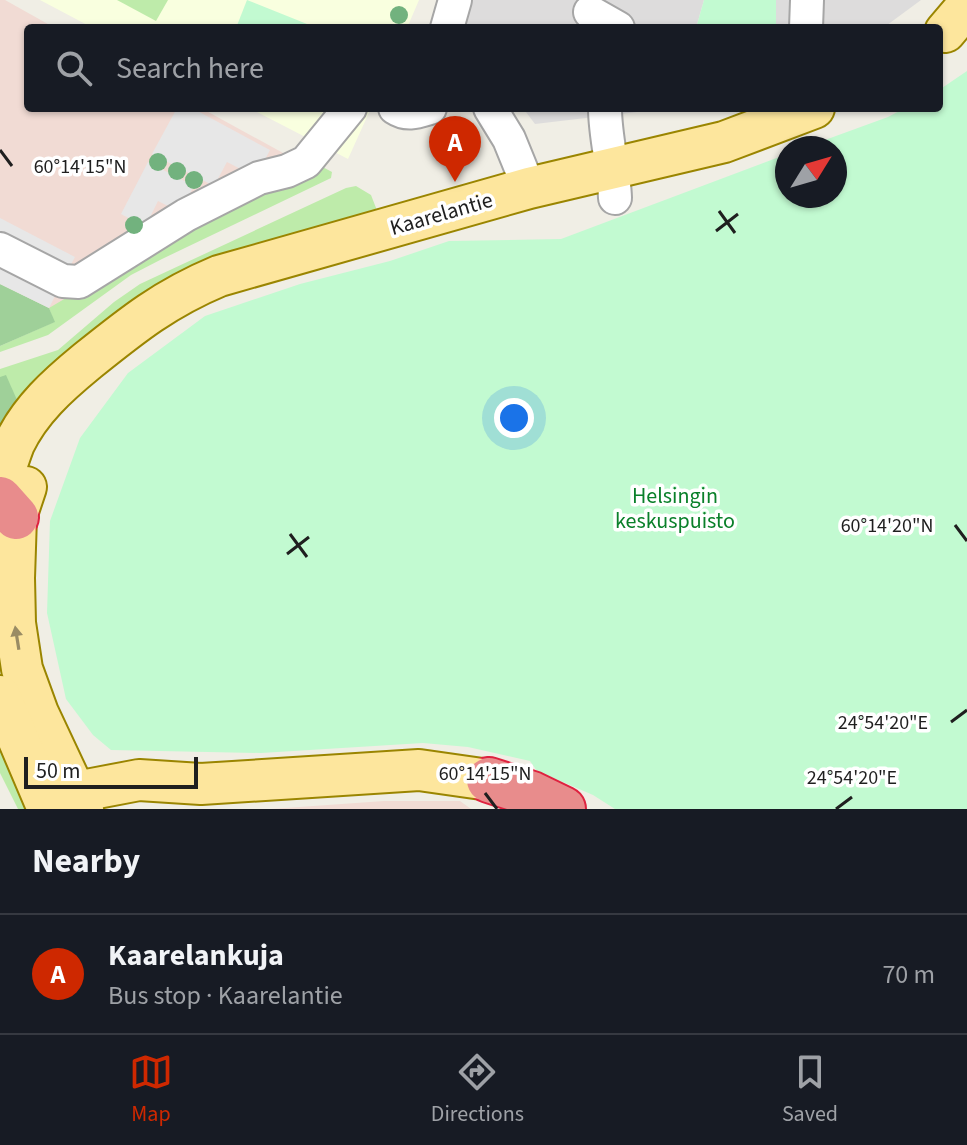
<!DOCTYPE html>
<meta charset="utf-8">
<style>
body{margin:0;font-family:"Source Sans 3",sans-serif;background:#20242c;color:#f1f3f6}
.compass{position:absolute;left:775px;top:136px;width:72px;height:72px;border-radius:50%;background:#171b24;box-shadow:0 2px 6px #0004;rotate:53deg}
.scale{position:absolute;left:24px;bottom:20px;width:174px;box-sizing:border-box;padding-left:8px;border:4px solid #1f1f1f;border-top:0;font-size:22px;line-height:28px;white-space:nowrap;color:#1f1f1f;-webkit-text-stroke:6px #fff;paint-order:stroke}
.you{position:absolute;left:514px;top:418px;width:28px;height:28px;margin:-20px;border:6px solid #fff;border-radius:50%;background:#1a73e8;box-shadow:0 0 0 12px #1a73e833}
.badge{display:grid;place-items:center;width:52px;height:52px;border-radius:50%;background:#ce2800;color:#fff;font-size:26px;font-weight:700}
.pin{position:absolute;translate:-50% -66px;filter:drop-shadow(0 2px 4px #0008)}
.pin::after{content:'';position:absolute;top:42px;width:28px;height:24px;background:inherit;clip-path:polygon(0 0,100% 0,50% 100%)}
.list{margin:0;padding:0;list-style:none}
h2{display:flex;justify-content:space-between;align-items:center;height:104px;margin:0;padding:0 32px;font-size:34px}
h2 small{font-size:26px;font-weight:400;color:#9ea1a6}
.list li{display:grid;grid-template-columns:52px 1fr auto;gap:24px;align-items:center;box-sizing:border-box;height:120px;padding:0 32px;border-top:2px solid #363941}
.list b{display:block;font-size:30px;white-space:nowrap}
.list p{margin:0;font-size:26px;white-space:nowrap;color:#9ea1a6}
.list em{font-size:26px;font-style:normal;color:#9ea1a6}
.icon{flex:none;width:44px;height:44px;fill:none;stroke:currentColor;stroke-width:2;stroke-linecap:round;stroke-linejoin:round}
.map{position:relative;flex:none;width:967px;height:809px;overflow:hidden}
.search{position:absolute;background:#171b24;box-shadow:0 2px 6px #0004;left:24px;right:24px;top:24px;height:88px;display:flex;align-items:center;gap:20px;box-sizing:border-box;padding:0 28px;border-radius:8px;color:#9ea1a6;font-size:30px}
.sheet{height:224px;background:#171b24}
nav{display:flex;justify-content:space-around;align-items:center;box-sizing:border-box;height:112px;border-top:2px solid #363941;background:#171b24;font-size:22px;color:#9ea1a6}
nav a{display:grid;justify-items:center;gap:4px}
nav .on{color:#ce2800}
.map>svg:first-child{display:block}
.residential{fill:#dddcdc}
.commercial{fill:#f1dbd4}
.education{fill:#f9ffdf}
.grass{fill:#beebaa}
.forest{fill:#9fd099}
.park{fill:#c2fad1}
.parking{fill:#e7e7e7}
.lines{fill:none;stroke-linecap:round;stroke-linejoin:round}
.minor-casing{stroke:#a6a6a6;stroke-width:36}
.major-casing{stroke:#9a8500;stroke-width:44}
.highway-casing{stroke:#de223f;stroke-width:48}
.minor{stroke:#fff;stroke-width:32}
.major{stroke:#fde69d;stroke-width:40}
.highway{stroke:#e88c8c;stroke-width:44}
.tree{fill:#72b27e}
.oneway{fill:#998c64}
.ticks{fill:none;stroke:#1f1f1f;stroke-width:3}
.labels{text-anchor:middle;stroke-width:7;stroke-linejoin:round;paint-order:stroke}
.street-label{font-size:22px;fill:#1f1f1f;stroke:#fff}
.park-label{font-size:22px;fill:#0a802a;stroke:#fff}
.ticks-label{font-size:20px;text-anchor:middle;fill:#1f1f1f;stroke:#fff;stroke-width:7;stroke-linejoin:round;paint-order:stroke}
</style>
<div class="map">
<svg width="967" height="809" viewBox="0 0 967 809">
<rect width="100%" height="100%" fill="#f0eee5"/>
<g class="residential">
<polygon points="473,0 704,0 696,28 462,28 461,26"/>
<polygon points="776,0 921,0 883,28 776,28"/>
<polygon points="523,108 671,108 535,124"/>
</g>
<g class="commercial">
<polygon points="0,0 5,0 55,28 28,28 28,108 201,108 305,165 55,322 49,308 0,284"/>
<polygon points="384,801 460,801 471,809 271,809"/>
</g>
<g class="education">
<polygon points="40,0 419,0 407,28 93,28"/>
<polygon points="249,108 371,108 348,159"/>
</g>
<g class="grass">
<polygon points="117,0 168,0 156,21"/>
<polygon points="319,165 332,172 331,178 162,259 131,275 48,335 0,352 0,346 54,322 49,308 117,268"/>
<polygon points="356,186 371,195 378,213 243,255 0,440 0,369 58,350 114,302 140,284 346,188"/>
<polygon points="0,731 38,809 18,809 0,773"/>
</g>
<g class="forest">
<polygon points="0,284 49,308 55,322 0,346"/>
<polygon points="6,375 17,400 0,427 0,377"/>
</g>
<g class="park">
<polygon points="247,0 317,28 236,28"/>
<polygon points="704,0 776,0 776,28 696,28"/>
<polygon points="967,71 967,809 615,809 593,795 537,771 530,761 468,747 423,743 261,753 111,750 93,735 66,699 47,613 50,521 80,438 128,373 205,316 300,284 390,261 449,241 561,239 787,154 787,196 835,196 835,148 803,148 888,117 905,108 939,108 939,90"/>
</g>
<g class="parking">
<polygon points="177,108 192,108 270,150 256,177 227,162 214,186 152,154"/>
<polygon points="148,162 194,186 180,212 158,201 145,227 121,214"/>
<polygon points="0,218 75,257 67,272 0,237"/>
<polygon points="0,265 57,292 49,308 0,284"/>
</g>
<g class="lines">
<defs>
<g id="minor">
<polyline points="590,12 618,28"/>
<polyline points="447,28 455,0"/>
<polyline points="806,28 807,0"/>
<path d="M395,108C407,116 417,112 430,108"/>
<polyline points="490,108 509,139 529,188"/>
<path d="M605,108C605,138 614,168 615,198"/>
<polyline points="0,249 63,281 79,282 186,215 259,178 287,171 306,162 350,108"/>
</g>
<g id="major">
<polyline points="945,32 967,6"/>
<path d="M0,484C5,471 9,457 14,444C30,410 58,385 86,362C132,325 164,299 219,276L529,188L724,142L814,108"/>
<polyline points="26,487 16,517 14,578 15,623 22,669 38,713 83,809"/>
<polyline points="0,696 48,809"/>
<polyline points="62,809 76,792 139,780 201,784 419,770 489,780"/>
</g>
<g id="highway">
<polyline points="0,499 16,517"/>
<polyline points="489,780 532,794 563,809"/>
</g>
</defs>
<use href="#minor" class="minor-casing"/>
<use href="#major" class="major-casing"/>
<use href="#highway" class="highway-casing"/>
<use href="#minor" class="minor"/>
<use href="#major" class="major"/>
<use href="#highway" class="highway"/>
</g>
<g class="tree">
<circle cx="399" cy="15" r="9"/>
<circle cx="158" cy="162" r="9"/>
<circle cx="177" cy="171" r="9"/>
<circle cx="194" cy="180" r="9"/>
<circle cx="134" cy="225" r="9"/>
</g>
<defs><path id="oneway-solid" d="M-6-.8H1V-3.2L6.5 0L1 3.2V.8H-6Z" transform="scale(2)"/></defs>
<use class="oneway" href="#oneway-solid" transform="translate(17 638) rotate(-99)"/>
<path class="ticks" d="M0,150L12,166M719,211L735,233M716,231L738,214M955,525L967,541M290,534L307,557M287,554L309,537M951,722L967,710M485,793L497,809M836,809L852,797"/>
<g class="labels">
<g class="street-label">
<text transform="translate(441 213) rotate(-16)" y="8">Kaarelantie</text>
</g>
<g class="park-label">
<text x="675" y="503">Helsingin<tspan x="675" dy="25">keskuspuisto</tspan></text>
</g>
</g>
<g class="ticks-label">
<text x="80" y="173">60°14'15"N</text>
<text x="887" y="532">60°14'20"N</text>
<text x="883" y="729">24°54'20"E</text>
<text x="485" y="780">60°14'15"N</text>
<text x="852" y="784">24°54'20"E</text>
</g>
</svg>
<svg class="compass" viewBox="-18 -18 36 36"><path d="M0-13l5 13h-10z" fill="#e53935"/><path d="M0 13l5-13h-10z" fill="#9ea1a6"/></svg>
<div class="scale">50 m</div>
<div class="you"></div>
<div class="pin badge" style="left:455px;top:182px">A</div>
<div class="search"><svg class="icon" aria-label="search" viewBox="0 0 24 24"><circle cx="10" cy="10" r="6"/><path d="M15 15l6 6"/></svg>Search here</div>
</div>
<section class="sheet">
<h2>Nearby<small></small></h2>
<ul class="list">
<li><span class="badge">A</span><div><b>Kaarelankuja</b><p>Bus stop · Kaarelantie</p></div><em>70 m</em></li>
</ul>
</section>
<nav>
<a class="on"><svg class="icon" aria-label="map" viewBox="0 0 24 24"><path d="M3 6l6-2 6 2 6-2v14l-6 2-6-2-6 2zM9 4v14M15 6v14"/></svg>Map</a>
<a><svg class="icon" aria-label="directions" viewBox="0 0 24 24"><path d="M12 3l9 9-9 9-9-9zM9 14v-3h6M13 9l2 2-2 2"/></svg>Directions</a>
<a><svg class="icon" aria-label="saved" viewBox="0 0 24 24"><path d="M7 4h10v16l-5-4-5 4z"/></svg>Saved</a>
</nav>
